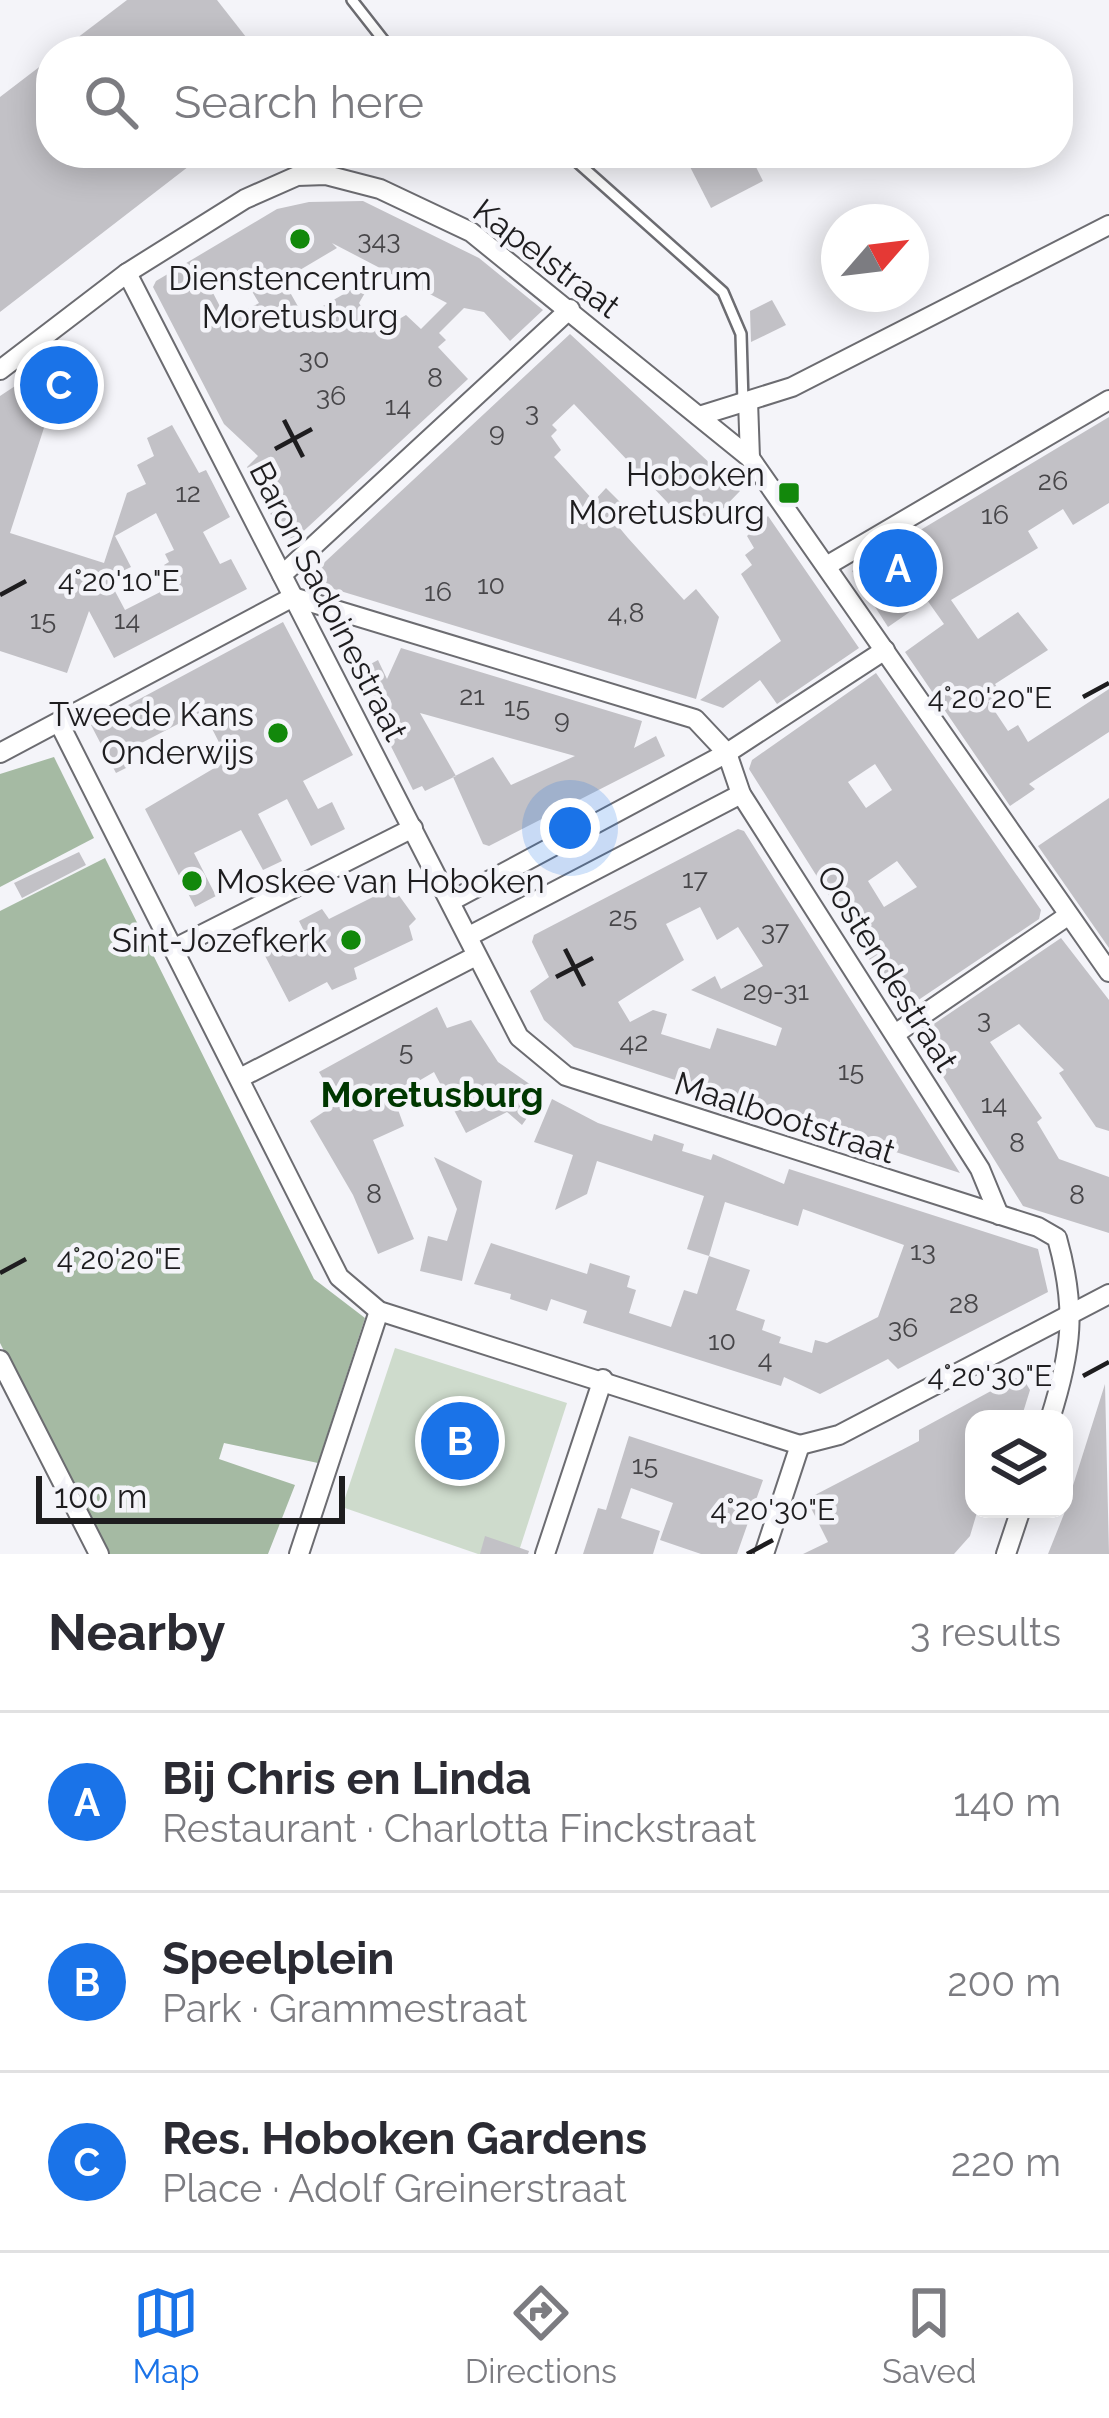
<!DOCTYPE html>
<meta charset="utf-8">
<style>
body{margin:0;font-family:Raleway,sans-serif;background:#f2f2f3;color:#2b2b33}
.controls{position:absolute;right:36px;bottom:36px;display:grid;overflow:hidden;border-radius:24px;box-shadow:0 6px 30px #0003}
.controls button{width:108px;height:108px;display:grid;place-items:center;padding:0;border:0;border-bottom:3px solid #e1e1e2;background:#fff;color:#2b2b33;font:60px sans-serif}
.compass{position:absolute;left:821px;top:204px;width:108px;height:108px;border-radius:50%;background:#fff;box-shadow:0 6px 30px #0003;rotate:62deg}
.scale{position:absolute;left:36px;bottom:30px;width:309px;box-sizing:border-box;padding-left:12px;border:6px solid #1e1d1f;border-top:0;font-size:33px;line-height:42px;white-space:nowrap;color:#1e1d1f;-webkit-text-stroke:9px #f4f4f9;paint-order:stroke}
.you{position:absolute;left:570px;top:828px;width:42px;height:42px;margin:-30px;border:9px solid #fff;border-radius:50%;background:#1a73e8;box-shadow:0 0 0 18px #1a73e833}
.badge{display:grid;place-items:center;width:78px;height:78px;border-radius:50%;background:#1a73e8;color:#fff;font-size:39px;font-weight:700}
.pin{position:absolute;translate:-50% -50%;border:6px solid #fff;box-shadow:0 3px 12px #0006}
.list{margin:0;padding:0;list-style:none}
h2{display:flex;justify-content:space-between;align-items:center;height:156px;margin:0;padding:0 48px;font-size:51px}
h2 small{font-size:39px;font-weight:400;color:#7c7c81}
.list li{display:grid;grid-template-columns:78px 1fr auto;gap:36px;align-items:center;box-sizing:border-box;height:180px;padding:0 48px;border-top:3px solid #e1e1e2}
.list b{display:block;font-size:45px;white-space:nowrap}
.list p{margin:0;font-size:39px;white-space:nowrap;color:#7c7c81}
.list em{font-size:39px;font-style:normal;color:#7c7c81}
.icon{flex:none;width:66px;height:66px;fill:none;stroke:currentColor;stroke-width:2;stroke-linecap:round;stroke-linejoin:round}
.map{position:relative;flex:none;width:1109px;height:1554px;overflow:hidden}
.search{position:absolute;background:#fff;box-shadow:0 6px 30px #0003;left:36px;right:36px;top:36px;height:132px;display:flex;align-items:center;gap:30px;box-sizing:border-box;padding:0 42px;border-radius:48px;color:#7c7c81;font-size:45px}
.sheet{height:696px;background:#fff}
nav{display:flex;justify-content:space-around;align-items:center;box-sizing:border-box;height:168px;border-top:3px solid #e1e1e2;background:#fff;font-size:33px;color:#7c7c81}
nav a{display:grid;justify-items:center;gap:6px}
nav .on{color:#1a73e8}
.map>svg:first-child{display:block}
.green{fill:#cedbcc}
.forest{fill:#a5baa3}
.building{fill:#c2c1c6;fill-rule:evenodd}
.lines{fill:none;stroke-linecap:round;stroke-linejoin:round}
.service-casing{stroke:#6c6c71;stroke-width:14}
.minor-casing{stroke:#6c6c71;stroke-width:22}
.service{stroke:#fff;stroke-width:9}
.minor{stroke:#fff;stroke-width:18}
.ticks{fill:none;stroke:#1e1d1f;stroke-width:4.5}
.poi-dot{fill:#12880b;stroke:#f4f4f9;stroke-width:4.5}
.labels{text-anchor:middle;stroke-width:9;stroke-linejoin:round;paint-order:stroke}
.number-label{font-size:27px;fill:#474649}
.street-label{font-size:33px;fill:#1e1d1f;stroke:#f4f4f9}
.poi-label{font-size:33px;fill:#1e1d1f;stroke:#f4f4f9;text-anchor:end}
.neighbourhood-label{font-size:36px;font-weight:bold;fill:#003700;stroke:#f4f4f9}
.ticks-label{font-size:30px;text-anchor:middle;fill:#1e1d1f;stroke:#f4f4f9;stroke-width:9;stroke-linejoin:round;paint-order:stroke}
</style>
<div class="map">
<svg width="1109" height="1554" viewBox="0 0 1109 1554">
<rect width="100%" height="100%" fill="#f4f4f9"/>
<polygon class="green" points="395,1348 567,1403 518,1554 478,1554 342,1507"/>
<g class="forest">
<polygon points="54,757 94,838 0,887 0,774"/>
<polygon points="105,858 314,1279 365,1318 318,1463 224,1443 219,1459 295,1485 268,1554 107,1554 0,1343 0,911"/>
</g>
<g class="building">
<polygon points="127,0 217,0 257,51 60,51"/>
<polygon points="51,58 51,153 206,153 0,312 0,97"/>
<polygon points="683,153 749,153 763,181 711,208"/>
<path d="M363,201L479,258L543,310L510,341L484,312L464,308L439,333L446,340L438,347L468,379L295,539L282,537L247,467L258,456L224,424L153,287L156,281L277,209L309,202ZM332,243L447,303L421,329L406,315L377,332L359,303L375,276L304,317L283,280L337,248ZM241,273L259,303L227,320L212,291Z"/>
<polygon points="772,300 786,325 751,342 750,311"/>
<polygon points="570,334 740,491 712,520 694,511 685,521 574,404 552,425 557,430 551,436 561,450 554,457 594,501 606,488 625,507 618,526 628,538 684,600 696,589 719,617 696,699 314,583 312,574"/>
<path d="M68,351L95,387L85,394L89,399L64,418L52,403L10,533L104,563L127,493L146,484L137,465L154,456L147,438L172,425L199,473L206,470L230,517L203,532L220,564L231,559L247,589L114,658L89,611L67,673L0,651V396ZM156,513L174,550L165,554L169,562L164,565L174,585L125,610L108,578L131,567L115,536Z"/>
<polygon points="1109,417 1109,503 1073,525 1063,509 1028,531 1038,548 951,600 978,639 1018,612 1048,650 995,684 1001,693 988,701 1008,731 1018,725 1028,742 1109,689 1109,732 1029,784 1035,789 1010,806 905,652 944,624 927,600 888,627 852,571"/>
<polygon points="768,516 859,648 777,704 760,680 723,708 700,700 781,641 741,574 752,565 745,555 754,548 747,536"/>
<polygon points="283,622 353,755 303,781 318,809 332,802 345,829 311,846 287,799 258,814 282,861 263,870 241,830 194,853 216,896 195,907 145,809 228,760 203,711 128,750 134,764 116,773 91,725"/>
<polygon points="401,648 642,721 634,748 656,736 665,756 489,846 483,844 453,777 493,757 511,785 575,756 420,713 456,776 425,791 422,786 413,790 354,673 378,660 387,679"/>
<path d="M876,673L1041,910L1039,919L902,1011L749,769L752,760ZM875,764L892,790L866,808L848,782ZM897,861L917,887L884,907L868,881Z"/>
<polygon points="1109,798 1109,948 1038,846"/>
<path d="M738,829L744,831L960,1173L574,1047L544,1020L530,991L549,977L532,942L534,935ZM700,907L717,940L738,927L763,966L721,989L715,976L691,990L782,1028L776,1046L717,1028L710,1049L661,1034L667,1014L653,1010L630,1022L618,1002L684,960L666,924Z"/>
<polygon points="79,852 86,865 22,898 14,883"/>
<polygon points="387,879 416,919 409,926 413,940 354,968 357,979 332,990 327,982 289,1002 263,952 304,931 299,921 322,909 329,919 373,897 368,888"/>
<polygon points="1061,938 1109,1000 1109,1131 1096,1127 1059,1073 1064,1070 1019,1024 990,1042 1042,1118 1037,1122 1059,1159 1109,1177 1109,1233 1023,1206 921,1041 922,1032"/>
<polygon points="437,1007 447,1028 471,1020 498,1062 544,1094 522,1125 507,1112 466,1133 434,1072 393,1096 404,1126 373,1140 414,1239 378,1254 353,1195 310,1121 337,1103 319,1072"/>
<path d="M552,1099L598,1123L652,1141L654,1134L684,1144L682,1151L711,1160L713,1154L784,1184L789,1169L1038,1249L1048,1292L898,1369L888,1359L820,1394L784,1377L781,1386L583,1323L587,1311L551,1299L547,1311L510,1299L511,1294L474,1284L491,1243L587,1274L590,1263L630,1276L627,1287L636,1290L629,1313L671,1327L684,1290L697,1294L709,1256L687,1249L704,1196L597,1161L587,1194L555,1210L573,1155L534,1142ZM725,1202L798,1226L803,1209L904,1245L878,1317L827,1343L815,1340L812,1353L779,1343L781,1337L762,1330L765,1320L736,1310L750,1270L709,1256Z"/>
<polygon points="434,1157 482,1181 462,1281 420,1271 428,1236 447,1241 457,1209"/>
<polygon points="1015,1378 1024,1380 1030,1390 1021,1419 974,1419 974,1509 978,1509 970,1536 954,1554 803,1554 828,1542 809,1504 811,1497 919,1441 919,1430"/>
<polygon points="1105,1384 1109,1554 1048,1554 1064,1514"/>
<polygon points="629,1436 763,1480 737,1554 701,1554 660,1540 673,1503 631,1488 621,1518 660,1531 653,1554 583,1554 598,1508 606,1510"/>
<polygon points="485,1536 529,1551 528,1554 480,1554"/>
</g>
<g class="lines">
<defs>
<g id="service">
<polyline points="352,0 392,51"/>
<polyline points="567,153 723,292 741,334 743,403"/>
</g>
<g id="minor">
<path d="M127,273L519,1037L566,1076L1038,1227L1057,1238C1077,1309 1072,1350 1050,1419"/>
<polyline points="0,370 127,273 245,199 297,176 326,175 380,189 471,232 750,458 1109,972"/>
<polyline points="748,401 750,458"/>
<polyline points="699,416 792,387 1109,225"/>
<polyline points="828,565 1109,400"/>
<polyline points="282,575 570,309"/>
<polyline points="59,723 339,1277 379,1311 800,1445"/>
<polyline points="0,753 293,597 695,719 727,753 741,794 980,1169 999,1215"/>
<polyline points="453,900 727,753 885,650"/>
<polyline points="471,935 741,794"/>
<polyline points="175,948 413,828"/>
<polyline points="895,1034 1066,917"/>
<polyline points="240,1078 474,957"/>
<polyline points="0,1360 99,1554"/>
<polyline points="800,1445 839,1435 1109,1294"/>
<polyline points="299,1554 379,1311"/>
<polyline points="545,1554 603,1379"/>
<polyline points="764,1554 800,1445"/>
<polyline points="1006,1554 1021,1509"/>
</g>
</defs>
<use href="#service" class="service-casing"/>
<use href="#minor" class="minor-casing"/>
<use href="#service" class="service"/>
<use href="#minor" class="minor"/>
</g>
<path class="ticks" d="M284,420L303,457M275,449L312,429M0,595L26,581M1083,697L1109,683M565,949L584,986M556,977L593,958M0,1273L26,1259M1083,1376L1109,1362M747,1554L773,1540"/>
<g class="poi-dot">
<circle cx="300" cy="239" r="12"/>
<rect x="777" y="481" width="24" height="24" rx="6"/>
<circle cx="278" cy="733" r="12"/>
<circle cx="192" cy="881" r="12"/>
<circle cx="351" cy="940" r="12"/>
</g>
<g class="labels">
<g class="number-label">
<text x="379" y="249">343</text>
<text x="314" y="368">30</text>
<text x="435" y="387">8</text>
<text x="331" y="405">36</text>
<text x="398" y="415">14</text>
<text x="532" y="421">3</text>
<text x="497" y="441">9</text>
<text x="1053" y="490">26</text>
<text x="188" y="502">12</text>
<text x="995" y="524">16</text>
<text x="491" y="594">10</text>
<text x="438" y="601">16</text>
<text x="626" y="622">4,8</text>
<text x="43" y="629">15</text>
<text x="127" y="629">14</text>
<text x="472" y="705">21</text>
<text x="517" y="716">15</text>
<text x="562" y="728">9</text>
<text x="695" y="888">17</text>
<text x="623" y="926">25</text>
<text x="775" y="940">37</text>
<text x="776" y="1000">29-31</text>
<text x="984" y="1028">3</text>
<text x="634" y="1051">42</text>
<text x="406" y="1060">5</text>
<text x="851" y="1080">15</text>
<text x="994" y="1113">14</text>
<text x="1017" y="1152">8</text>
<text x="374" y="1203">8</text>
<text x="1077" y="1204">8</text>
<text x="923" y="1260">13</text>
<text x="964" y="1313">28</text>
<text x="903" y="1337">36</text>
<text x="722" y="1350">10</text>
<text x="765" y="1368">4</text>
<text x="645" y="1474">15</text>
</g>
<g class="street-label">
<text transform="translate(547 258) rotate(37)" y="12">Kapelstraat</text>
<text transform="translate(329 601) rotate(63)" y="12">Baron Sadoinestraat</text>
<text transform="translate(888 968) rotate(58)" y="12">Oostendestraat</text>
<text transform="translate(785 1117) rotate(18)" y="12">Maalbootstraat</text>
</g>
<g class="poi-label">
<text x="300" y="290" text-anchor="middle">Dienstencentrum<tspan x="300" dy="38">Moretusburg</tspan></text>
<text x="765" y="486">Hoboken<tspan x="765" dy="38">Moretusburg</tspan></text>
<text x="254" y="726">Tweede Kans<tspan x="254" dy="38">Onderwijs</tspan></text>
<text x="216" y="893" text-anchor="start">Moskee van Hoboken</text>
<text x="327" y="952">Sint-Jozefkerk</text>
</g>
<g class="neighbourhood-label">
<text x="432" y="1107">Moretusburg</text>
</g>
</g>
<g class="ticks-label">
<text x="119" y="591">4°20'10"E</text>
<text x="990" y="708">4°20'20"E</text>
<text x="119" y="1269">4°20'20"E</text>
<text x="990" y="1386">4°20'30"E</text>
<text x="773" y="1520">4°20'30"E</text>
</g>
</svg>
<div class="controls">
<button><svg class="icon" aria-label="layers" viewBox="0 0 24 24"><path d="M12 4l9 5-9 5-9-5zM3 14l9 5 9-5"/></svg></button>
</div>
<svg class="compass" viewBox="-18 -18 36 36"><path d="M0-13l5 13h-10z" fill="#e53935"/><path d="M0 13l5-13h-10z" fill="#7c7c81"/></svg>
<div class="scale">100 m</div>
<div class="you"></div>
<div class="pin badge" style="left:898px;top:568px">A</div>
<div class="pin badge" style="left:460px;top:1441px">B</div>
<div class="pin badge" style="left:59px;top:385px">C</div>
<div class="search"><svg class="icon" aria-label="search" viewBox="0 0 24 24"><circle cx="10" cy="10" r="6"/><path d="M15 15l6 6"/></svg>Search here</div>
</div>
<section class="sheet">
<h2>Nearby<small>3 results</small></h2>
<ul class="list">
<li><span class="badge">A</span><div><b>Bij Chris en Linda</b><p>Restaurant · Charlotta Finckstraat</p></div><em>140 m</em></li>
<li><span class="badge">B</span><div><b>Speelplein</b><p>Park · Grammestraat</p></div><em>200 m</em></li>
<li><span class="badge">C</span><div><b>Res. Hoboken Gardens</b><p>Place · Adolf Greinerstraat</p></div><em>220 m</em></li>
</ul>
</section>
<nav>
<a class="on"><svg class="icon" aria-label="map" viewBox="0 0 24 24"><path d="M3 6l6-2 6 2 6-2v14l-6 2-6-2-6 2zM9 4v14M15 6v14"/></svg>Map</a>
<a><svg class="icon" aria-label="directions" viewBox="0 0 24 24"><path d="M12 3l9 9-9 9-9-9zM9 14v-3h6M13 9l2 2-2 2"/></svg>Directions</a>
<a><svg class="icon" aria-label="saved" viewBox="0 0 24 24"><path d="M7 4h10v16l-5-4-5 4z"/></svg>Saved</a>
</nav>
